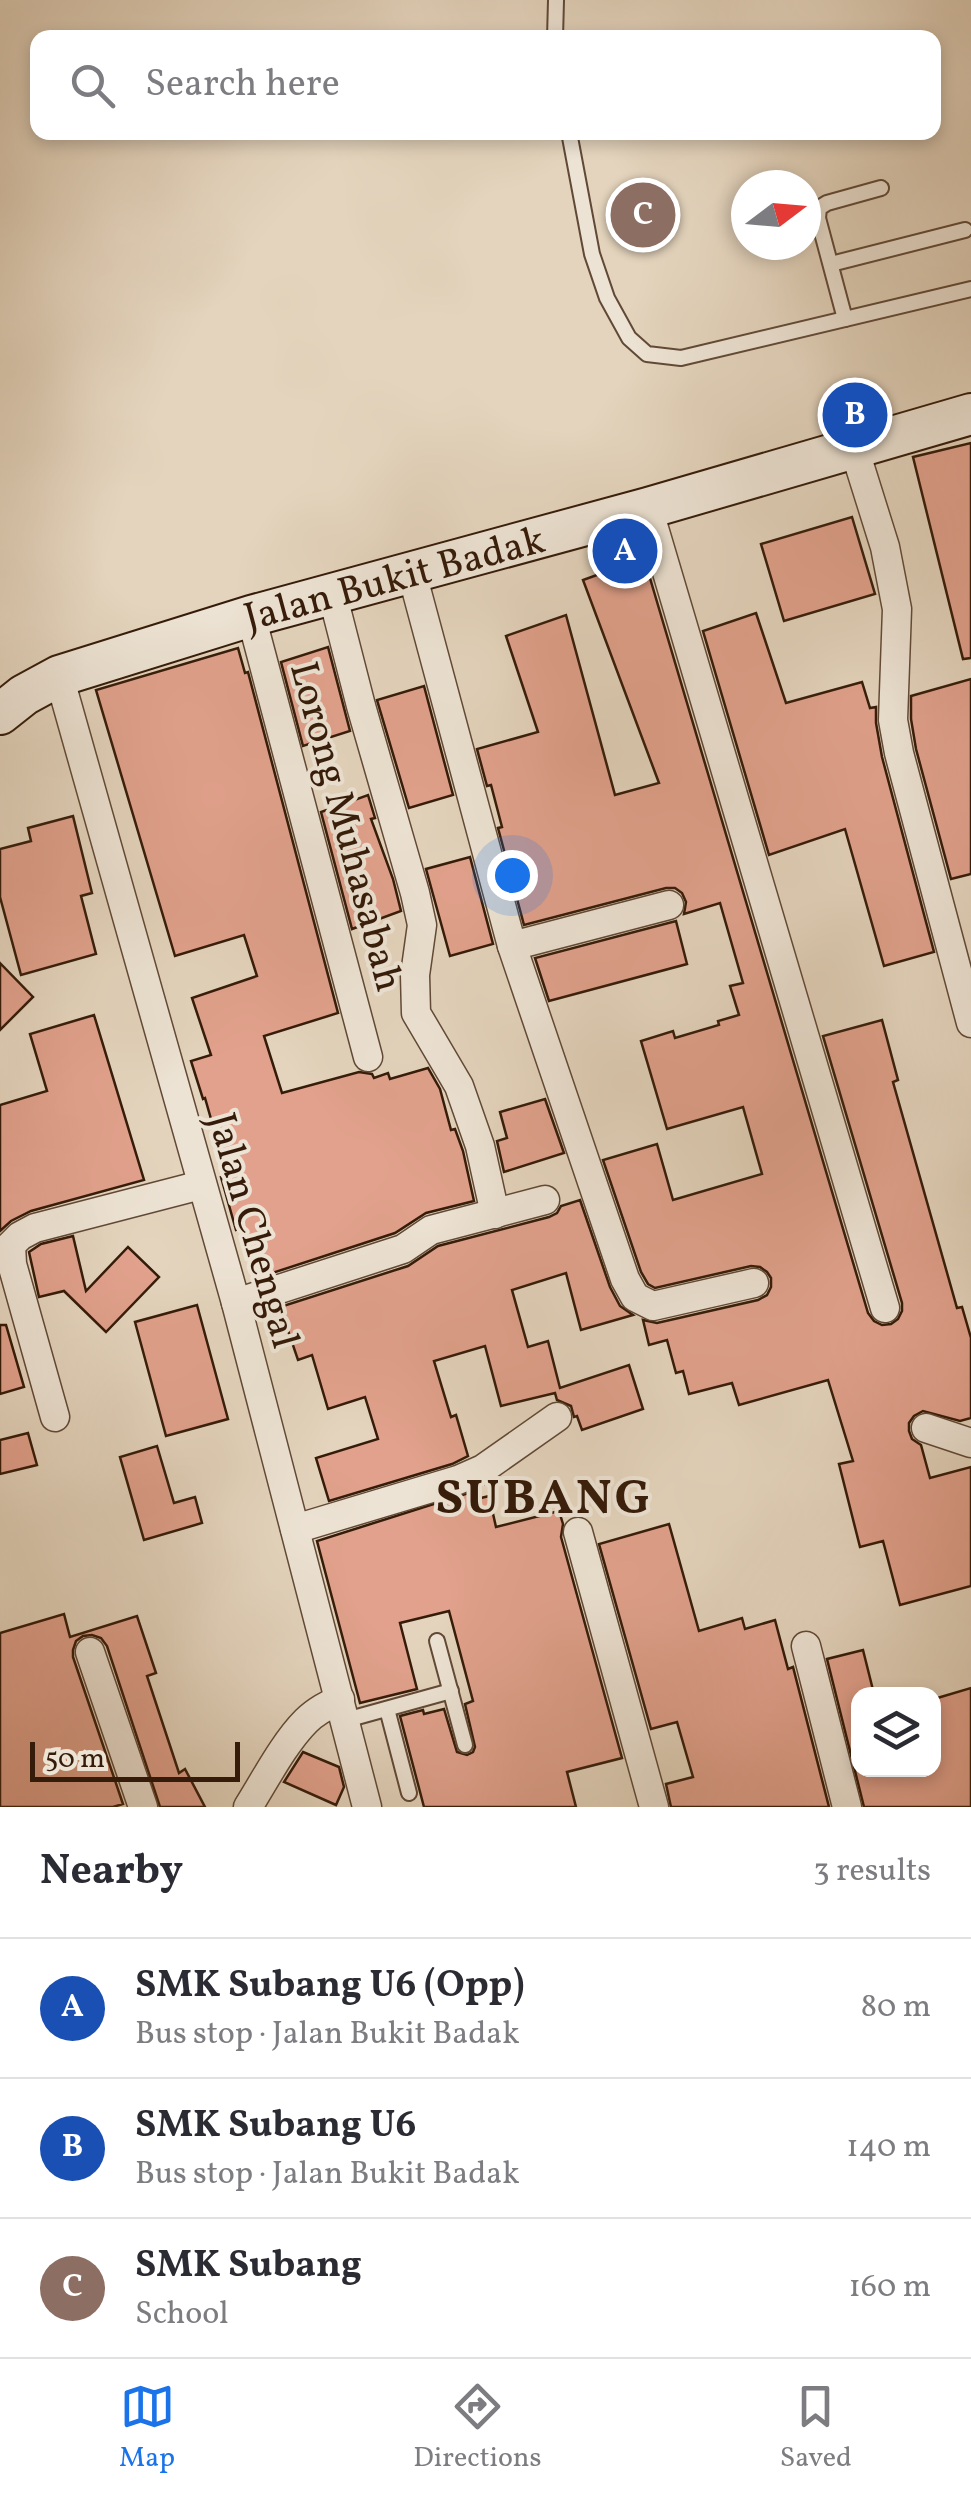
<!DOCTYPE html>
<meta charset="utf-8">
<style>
body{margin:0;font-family:Vollkorn,serif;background:#f2f2f3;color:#2b2b33}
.controls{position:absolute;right:30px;bottom:30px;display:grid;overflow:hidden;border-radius:20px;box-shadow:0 5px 15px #0003}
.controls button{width:90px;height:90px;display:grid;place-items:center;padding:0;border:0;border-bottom:2px solid #e1e1e2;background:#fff;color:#2b2b33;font:50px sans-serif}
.compass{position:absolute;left:731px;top:170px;width:90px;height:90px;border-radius:50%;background:#fff;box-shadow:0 5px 15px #0003;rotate:74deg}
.scale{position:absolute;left:30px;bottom:25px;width:210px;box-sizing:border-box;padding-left:10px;border:5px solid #351b09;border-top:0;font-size:28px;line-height:35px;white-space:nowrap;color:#351b09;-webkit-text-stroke:8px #ede3d4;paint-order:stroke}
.you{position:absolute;left:512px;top:875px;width:35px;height:35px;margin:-25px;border:8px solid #fff;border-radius:50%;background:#1a73e8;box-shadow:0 0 0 15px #1a73e833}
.badge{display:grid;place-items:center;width:65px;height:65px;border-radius:50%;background:#1a73e8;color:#fff;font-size:32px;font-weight:700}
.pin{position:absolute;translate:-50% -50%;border:5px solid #fff;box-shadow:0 2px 10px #0006}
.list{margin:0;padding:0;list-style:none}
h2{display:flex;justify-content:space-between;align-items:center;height:130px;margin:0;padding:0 40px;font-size:42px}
h2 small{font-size:32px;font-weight:400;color:#7c7c81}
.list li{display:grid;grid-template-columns:65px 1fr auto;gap:30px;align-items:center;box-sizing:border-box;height:140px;padding:0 40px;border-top:2px solid #e1e1e2}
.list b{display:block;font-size:38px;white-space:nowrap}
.list p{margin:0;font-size:32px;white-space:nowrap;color:#7c7c81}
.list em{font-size:32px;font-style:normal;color:#7c7c81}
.icon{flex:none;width:55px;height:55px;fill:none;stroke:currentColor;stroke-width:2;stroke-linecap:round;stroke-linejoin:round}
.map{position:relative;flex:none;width:971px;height:1807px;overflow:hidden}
.search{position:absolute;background:#fff;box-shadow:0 5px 15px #0003;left:30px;right:30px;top:30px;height:110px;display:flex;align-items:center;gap:25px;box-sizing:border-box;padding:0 35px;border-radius:20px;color:#7c7c81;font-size:38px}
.sheet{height:550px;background:#fff}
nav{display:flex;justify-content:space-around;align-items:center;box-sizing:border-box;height:140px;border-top:2px solid #e1e1e2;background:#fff;font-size:28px;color:#7c7c81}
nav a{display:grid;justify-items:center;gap:5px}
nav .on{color:#1a73e8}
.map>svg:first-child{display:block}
.building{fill:#e1a18c;stroke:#351b09;stroke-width:2.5}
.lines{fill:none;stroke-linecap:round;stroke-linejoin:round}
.service-casing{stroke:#614936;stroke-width:18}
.minor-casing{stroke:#614936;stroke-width:31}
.secondary-casing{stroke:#351b09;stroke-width:44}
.service{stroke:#ede3d4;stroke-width:14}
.minor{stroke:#ede3d4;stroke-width:28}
.secondary{stroke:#ede3d4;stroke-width:40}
.labels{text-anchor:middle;stroke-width:8;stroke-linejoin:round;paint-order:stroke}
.street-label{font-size:40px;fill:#351b09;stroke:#ede3d4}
.district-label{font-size:50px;font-weight:bold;letter-spacing:2.5px;fill:#351b09;stroke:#ede3d4}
</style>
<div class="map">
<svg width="971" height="1807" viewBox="0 0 971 1807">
<rect width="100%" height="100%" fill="#e4d4bd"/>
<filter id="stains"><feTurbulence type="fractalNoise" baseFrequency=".002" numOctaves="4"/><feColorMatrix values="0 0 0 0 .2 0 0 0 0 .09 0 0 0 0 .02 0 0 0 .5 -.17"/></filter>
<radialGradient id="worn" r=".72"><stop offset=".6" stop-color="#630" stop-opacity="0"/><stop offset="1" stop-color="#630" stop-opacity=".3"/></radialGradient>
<g class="building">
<polygon points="971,443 971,658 963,659 913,457"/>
<polygon points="852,517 875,594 784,621 761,544"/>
<polygon points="644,558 868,1313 874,1321 882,1325 891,1324 898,1319 902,1311 902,1303 823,1036 882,1020 898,1080 893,1082 957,1308 962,1307 971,1338 971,1418 960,1421 923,1411 914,1416 909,1423 909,1431 912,1439 921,1445 930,1478 971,1467 971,1586 900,1605 883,1541 860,1547 839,1464 853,1461 828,1380 739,1405 732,1383 689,1394 683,1371 676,1373 667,1340 649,1345 643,1320 657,1323 758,1300 767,1295 771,1287 771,1278 767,1272 760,1267 751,1266 655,1288 648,1284 641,1272 603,1160 657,1144 673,1200 762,1174 743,1107 667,1129 641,1041 673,1031 675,1038 719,1025 718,1021 739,1015 730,986 743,983 720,903 684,914 686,902 682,893 675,888 666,888 524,925 498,828 502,827 491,785 487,786 477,749 538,732 506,636 566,615 615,795 659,783 583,580"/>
<polygon points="756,613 786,703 862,682 870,708 876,707 876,723 882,757 934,952 884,966 845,829 769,855 703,631"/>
<polygon points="328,647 350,731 303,746 281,662"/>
<polygon points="238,648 245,673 248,672 338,1013 264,1036 282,1093 359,1072 372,1074 374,1078 388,1073 390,1079 428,1068 440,1089 451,1130 455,1129 463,1151 474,1201 426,1213 395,1233 260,1277 245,1227 236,1230 221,1177 227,1175 205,1098 203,1099 191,1061 211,1055 192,998 257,976 244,935 175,956 96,690"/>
<polygon points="971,679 971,874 951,879 916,749 911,719 911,696"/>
<polygon points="424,686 453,795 409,808 377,700"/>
<polygon points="368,795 375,818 371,819 393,879 401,911 352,929 321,812"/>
<polygon points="73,816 92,893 81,896 96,954 21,975 0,897 0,849 31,841 28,828"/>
<polygon points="470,857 493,944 450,956 426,869"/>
<polygon points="676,921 687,964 549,1001 535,958"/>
<polygon points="0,963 33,997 0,1030"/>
<polygon points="94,1015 144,1180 31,1211 11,1221 0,1231 0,1105 47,1091 30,1034"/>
<polygon points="545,1099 564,1153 504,1172 497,1141 507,1138 500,1112"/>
<polygon points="580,1200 610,1287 620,1306 633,1315 581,1330 566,1273 512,1290 528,1347 548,1341 560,1388 629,1365 643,1409 582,1430 577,1416 574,1417 571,1406 557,1400 555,1393 501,1406 485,1346 434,1361 451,1417 456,1415 468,1456 452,1464 329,1501 316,1458 378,1439 365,1397 328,1409 312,1355 298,1360 280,1307 408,1266 438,1246 549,1217 557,1213 561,1206"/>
<polygon points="73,1236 86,1291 128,1247 159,1277 106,1332 64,1291 39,1297 29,1252 41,1244"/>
<polygon points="197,1305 228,1419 166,1436 135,1322"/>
<polygon points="0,1325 6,1325 24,1387 0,1394"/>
<polygon points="28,1433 37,1465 0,1474 0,1440"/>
<polygon points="157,1446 174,1503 195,1497 202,1523 144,1540 120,1457"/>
<polygon points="478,1490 481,1498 489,1496 496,1527 559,1511 563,1524 561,1537 622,1758 567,1772 576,1807 424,1807 400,1716 423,1710 424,1714 444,1709 457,1752 467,1755 473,1752 475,1747 465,1704 473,1701 449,1611 400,1623 417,1689 360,1703 317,1541"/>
<polygon points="669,1524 699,1631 742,1618 745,1629 775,1620 788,1669 793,1667 829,1807 671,1807 666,1784 693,1777 677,1722 651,1729 599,1544"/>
<polygon points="64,1614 70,1637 137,1616 156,1673 147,1676 179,1773 185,1769 205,1807 160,1807 107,1646 101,1638 92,1635 83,1636 76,1641 73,1650 73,1657 123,1804 113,1807 0,1807 0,1633"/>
<polygon points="863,1650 874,1694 858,1694 858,1770 934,1770 934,1699 971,1688 971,1807 864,1807 827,1659"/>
<polygon points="303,1752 339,1767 344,1787 336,1805 284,1782"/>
</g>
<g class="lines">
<defs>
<g id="service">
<polyline points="555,38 556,0"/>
<polyline points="569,132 592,254 607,298 629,338 647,354 681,358 971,289"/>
<polyline points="831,264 965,230"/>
<polyline points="845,319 818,218 819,208 827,203 881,188"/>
<polyline points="437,1641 465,1745"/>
<polyline points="387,1709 409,1793"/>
<polyline points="346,1720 451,1691"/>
</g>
<g id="minor">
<polyline points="854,448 885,547 897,609 893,720 899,753 971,1023"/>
<polyline points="648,508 885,1308"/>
<polyline points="411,570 512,946 625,1279 635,1297 653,1306 754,1283"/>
<polyline points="332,593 361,706 415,893 422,925 415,975 416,1013 459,1086 480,1146 495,1214"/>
<polyline points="251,616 368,1057"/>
<polyline points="59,676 236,1303 367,1807"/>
<polyline points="512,946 669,905"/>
<polyline points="236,1303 403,1249 431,1230 545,1200"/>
<polyline points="55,1417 12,1264 11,1245 20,1236 35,1228 201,1185"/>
<polyline points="926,1428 971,1443"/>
<polyline points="295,1529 458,1480 483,1469 557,1417"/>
<polyline points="578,1532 654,1807"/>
<polyline points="806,1646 847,1807"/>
<polyline points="90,1652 143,1807"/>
<path d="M248,1807C265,1780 284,1743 306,1721C316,1711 328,1705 340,1699"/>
</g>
<polyline id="secondary" points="0,714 24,695 59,676 251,616 648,508 971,414"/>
</defs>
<use href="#service" class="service-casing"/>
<use href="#minor" class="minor-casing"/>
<use href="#secondary" class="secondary-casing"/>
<use href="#service" class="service"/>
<use href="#minor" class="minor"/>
<use href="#secondary" class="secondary"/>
</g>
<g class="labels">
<g class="street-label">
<text transform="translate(394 577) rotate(-15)" y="14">Jalan Bukit Badak</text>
<text transform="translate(348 826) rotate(75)" y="14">Lorong Muhasabah</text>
<text transform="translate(255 1230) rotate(74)" y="14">Jalan Chengal</text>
</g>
<g class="district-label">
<text x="544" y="1513">SUBANG</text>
</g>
</g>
<rect width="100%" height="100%" filter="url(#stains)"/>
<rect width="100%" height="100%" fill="url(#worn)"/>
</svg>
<div class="controls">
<button><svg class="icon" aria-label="layers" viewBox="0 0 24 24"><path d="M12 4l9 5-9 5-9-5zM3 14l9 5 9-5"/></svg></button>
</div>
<svg class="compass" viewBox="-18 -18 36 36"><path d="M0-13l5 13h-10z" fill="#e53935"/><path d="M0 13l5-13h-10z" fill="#7c7c81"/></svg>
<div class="scale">50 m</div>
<div class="you"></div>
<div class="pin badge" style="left:625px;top:551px;background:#1a4fb4">A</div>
<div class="pin badge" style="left:855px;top:415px;background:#1a4fb4">B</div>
<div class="pin badge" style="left:643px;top:215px;background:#8d6e63">C</div>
<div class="search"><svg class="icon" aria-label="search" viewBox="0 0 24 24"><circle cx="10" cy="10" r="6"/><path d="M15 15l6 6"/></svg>Search here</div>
</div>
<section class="sheet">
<h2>Nearby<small>3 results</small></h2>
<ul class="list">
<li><span class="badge" style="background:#1a4fb4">A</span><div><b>SMK Subang U6 (Opp)</b><p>Bus stop · Jalan Bukit Badak</p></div><em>80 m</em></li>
<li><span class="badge" style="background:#1a4fb4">B</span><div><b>SMK Subang U6</b><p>Bus stop · Jalan Bukit Badak</p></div><em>140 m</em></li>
<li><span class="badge" style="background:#8d6e63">C</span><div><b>SMK Subang</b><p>School</p></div><em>160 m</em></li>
</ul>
</section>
<nav>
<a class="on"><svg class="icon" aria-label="map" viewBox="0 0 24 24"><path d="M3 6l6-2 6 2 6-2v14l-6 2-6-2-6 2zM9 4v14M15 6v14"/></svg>Map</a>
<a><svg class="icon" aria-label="directions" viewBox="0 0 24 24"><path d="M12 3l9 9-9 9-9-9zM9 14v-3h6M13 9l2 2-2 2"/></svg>Directions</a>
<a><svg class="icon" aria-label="saved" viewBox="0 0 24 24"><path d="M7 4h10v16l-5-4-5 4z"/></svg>Saved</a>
</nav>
